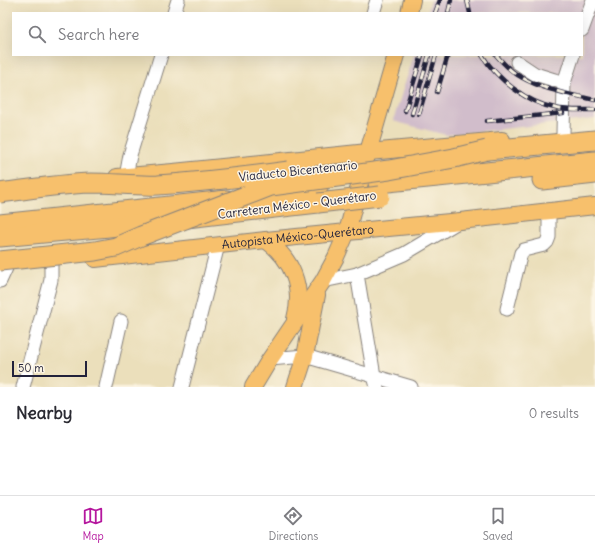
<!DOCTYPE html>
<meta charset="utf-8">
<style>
body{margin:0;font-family:Delius,sans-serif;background:#f7f7f7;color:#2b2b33}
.scale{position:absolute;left:12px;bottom:10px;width:75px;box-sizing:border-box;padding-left:4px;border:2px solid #22223b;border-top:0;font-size:11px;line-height:14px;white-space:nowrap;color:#22223b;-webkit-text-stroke:3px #fcf5e5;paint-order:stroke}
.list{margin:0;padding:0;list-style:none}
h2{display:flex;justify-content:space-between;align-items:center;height:52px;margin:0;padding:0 16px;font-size:17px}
h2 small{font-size:13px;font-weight:400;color:#7c7c81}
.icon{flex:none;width:22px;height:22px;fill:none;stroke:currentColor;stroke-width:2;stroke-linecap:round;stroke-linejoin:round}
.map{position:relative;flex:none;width:595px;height:387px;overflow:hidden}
.search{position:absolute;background:#fff;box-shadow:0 4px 16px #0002;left:12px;right:12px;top:12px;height:44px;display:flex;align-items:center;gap:10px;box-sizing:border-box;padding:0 14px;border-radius:0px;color:#7c7c81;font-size:15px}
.sheet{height:108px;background:#fff}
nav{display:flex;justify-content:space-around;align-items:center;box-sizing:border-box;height:56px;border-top:1px solid #e1e1e2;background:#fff;font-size:11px;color:#7c7c81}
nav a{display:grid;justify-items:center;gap:2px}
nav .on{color:#b5179e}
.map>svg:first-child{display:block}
.industrial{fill:#d1bdcb}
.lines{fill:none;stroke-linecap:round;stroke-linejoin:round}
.minor-casing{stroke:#86807b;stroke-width:15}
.major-casing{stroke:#86807b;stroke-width:18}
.highway-casing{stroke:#86807b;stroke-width:21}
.minor{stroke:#fff;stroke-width:13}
.major{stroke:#f7c06c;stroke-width:16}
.highway{stroke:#f7c06c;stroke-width:19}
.rail-casing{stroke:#22223b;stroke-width:4.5}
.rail{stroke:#fcf5e5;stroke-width:3;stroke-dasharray:9;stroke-linecap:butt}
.highway-bridge-casing{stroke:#86807b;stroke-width:21;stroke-linecap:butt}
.highway-bridge{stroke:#f7c06c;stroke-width:19}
.labels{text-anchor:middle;stroke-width:3;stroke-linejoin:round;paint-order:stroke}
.street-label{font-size:12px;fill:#22223b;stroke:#fcf5e5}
</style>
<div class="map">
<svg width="595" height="387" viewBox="0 0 595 387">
<rect width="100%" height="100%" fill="#fcf5e5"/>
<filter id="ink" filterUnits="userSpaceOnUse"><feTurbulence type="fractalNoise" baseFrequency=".025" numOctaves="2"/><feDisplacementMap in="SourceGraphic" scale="8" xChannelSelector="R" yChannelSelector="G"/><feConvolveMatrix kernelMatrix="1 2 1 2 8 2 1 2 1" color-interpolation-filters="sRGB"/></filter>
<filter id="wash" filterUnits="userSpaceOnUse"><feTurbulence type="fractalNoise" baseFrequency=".012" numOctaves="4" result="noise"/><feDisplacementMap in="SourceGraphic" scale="16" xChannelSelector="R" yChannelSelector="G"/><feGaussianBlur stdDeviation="0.9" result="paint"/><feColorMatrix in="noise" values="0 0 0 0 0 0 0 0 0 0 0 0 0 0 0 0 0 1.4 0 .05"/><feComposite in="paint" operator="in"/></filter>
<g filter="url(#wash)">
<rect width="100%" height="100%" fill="#ebdfbb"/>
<polygon class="industrial" points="431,0 595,0 595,119 446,135 393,121 414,55 582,55 582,13 427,13"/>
</g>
<g filter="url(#ink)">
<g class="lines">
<defs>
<g id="minor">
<polyline points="174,13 178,0"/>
<polyline points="373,13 377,0"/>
<polyline points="582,30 593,0"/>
<polyline points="517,62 535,74 564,83"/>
<polyline points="563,134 564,83 573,55"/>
<polyline points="126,177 130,155 161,55"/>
<polyline points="357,274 374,376 377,387"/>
<polyline points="0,281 6,268"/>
<polyline points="323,281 357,274 404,254 458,222"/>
<polyline points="507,309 521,253 524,250 544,245 547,242 549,237 549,211"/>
<polyline points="270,359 305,356 411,387"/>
<polyline points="23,387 51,280 51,264"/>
<polyline points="106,387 121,321"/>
<polyline points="182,387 218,245"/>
</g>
<g id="major">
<polyline points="409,13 412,0"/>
<polyline points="117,177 173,172 368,152 502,140"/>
<path d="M266,240C292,259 304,287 295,319"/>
<path id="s1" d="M95,259L266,240L460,221L595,206"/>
<polyline points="253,387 270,359 323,281 336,257 347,232 368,152 396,55"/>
<polyline points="295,387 305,356 317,295"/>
</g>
<g id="highway">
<polyline points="487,150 595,140"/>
<polyline points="542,180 595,174"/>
<polyline points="378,183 595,161"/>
<polyline points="265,196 318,190"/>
<polyline points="0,224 227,200"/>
<polyline points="0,237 109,227 318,203"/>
</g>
</defs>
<use href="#minor" class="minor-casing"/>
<use href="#major" class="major-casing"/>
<use href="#highway" class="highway-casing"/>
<use href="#minor" class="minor"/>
<use href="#major" class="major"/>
<use href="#highway" class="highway"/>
<defs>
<g id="rail">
<polyline points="467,0 470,13"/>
<polyline points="435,13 440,0"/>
<polyline points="448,13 451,0"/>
<path d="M482,55C497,79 527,103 555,108C568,111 582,110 595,110"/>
<path d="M496,55C503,63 511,72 521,77C543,90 570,94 595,100"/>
<polyline points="437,92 448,55"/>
<polyline points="405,111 422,55"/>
<polyline points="412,114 429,55"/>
<polyline points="419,114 436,55"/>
<polyline points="487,121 563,113"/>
</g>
</defs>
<use href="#rail" class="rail-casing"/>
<use href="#rail" class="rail"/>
<defs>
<g id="highway-bridge">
<path d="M0,193C30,189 61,184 91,183C113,183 136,186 158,185C202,182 245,177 289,171"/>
<polyline points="318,203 380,196"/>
<polyline points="0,261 95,251 116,247 141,236 271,186 389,170 454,158 487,150"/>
</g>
</defs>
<use href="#highway-bridge" class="highway-bridge-casing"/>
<use href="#highway-bridge" class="highway-bridge"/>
</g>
</g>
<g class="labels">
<g class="street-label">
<text transform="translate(298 171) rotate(-6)" y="4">Viaducto Bicentenario</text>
<text transform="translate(297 205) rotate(-7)" y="4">Carretera México - Querétaro</text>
<text dy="4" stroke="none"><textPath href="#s1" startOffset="204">Autopista México-Querétaro</textPath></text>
</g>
</g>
</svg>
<div class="scale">50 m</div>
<div class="search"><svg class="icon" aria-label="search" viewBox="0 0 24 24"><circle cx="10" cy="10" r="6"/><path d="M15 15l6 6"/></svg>Search here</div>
</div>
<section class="sheet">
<h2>Nearby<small>0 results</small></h2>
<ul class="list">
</ul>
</section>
<nav>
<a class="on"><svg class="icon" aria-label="map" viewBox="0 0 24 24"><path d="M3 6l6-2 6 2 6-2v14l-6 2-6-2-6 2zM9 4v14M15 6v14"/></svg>Map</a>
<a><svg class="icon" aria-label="directions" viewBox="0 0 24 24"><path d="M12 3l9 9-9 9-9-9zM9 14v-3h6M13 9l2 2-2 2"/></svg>Directions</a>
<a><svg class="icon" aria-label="saved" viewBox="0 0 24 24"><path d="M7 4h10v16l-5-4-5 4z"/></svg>Saved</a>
</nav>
